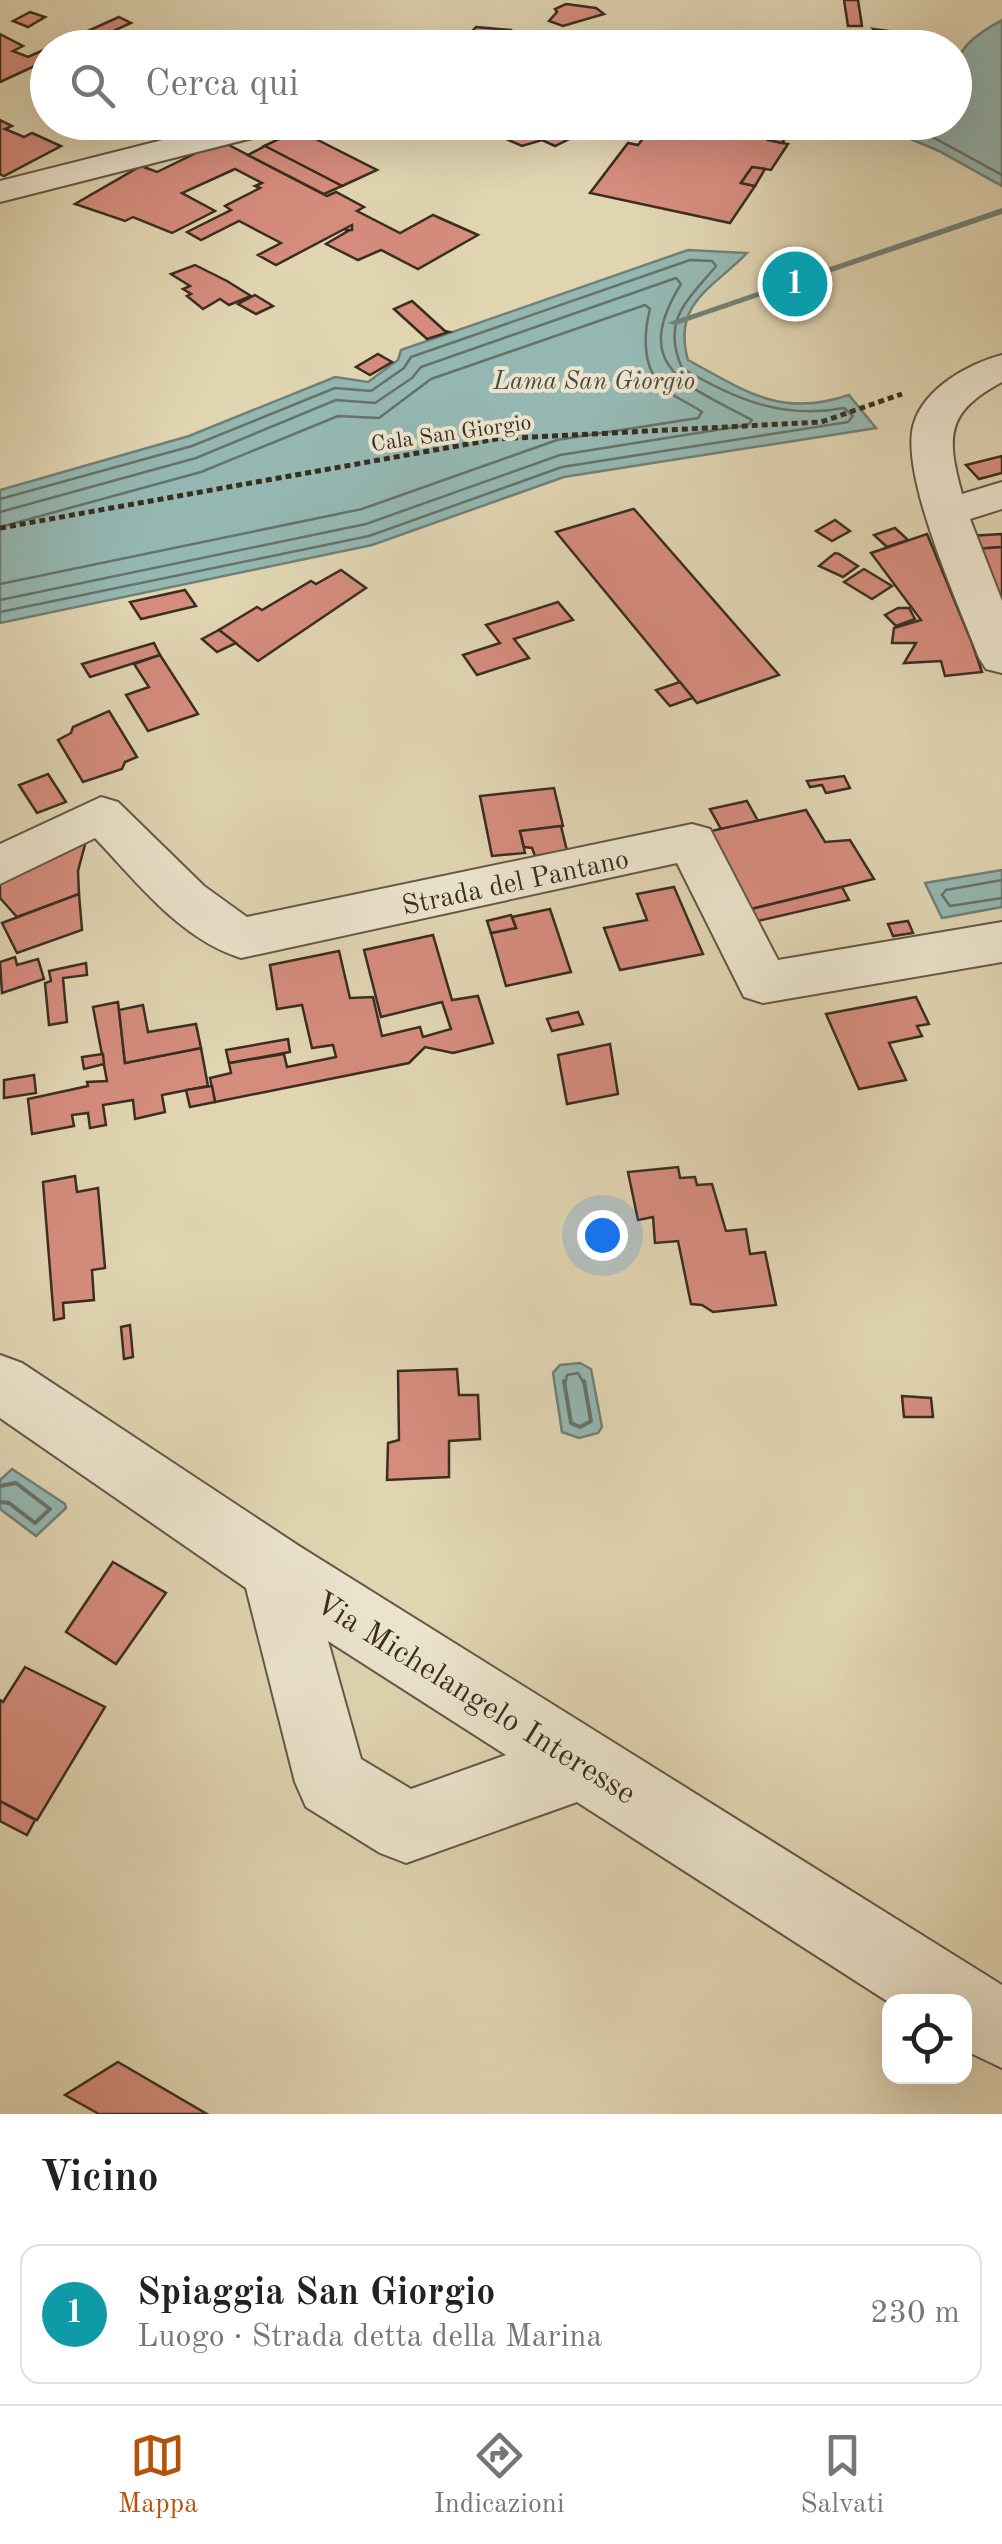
<!DOCTYPE html>
<html lang="it">
<meta charset="utf-8">
<style>
body{margin:0;font-family:"Old Standard TT",serif;background:#f6f6f6;color:#222}
.controls{position:absolute;right:30px;bottom:30px;display:grid;overflow:hidden;border-radius:20px;box-shadow:0 10px 40px #0002}
.controls button{width:90px;height:90px;display:grid;place-items:center;padding:0;border:0;border-bottom:2px solid #e0e0e0;background:#fff;color:#222;font:50px sans-serif}
.you{position:absolute;left:602px;top:1235px;width:35px;height:35px;margin:-25px;border:8px solid #fff;border-radius:50%;background:#1a73e8;box-shadow:0 0 0 15px #1a73e833}
.badge{display:grid;place-items:center;width:65px;height:65px;border-radius:50%;background:#b45309;color:#fff;font-size:32px;font-weight:700}
.pin{position:absolute;translate:-50% -50%;border:5px solid #fff;box-shadow:0 2px 10px #0006}
.list{margin:0;padding:0;list-style:none}
h2{display:flex;justify-content:space-between;align-items:center;height:130px;margin:0;padding:0 40px;font-size:42px}
h2 small{font-size:32px;font-weight:400;color:#767676}
.list li{display:grid;grid-template-columns:65px 1fr auto;gap:30px;align-items:center;box-sizing:border-box;height:140px;margin:0 20px 20px;padding:0 20px;border:2px solid #e0e0e0;border-radius:20px}
.list b{display:block;font-size:38px;white-space:nowrap}
.list p{margin:0;font-size:32px;white-space:nowrap;color:#767676}
.list em{font-size:32px;font-style:normal;color:#767676}
.icon{flex:none;width:55px;height:55px;fill:none;stroke:currentColor;stroke-width:2;stroke-linecap:round;stroke-linejoin:round}
.map{position:relative;flex:none;width:1002px;height:2114px;overflow:hidden}
.search{position:absolute;background:#fff;box-shadow:0 10px 40px #0002;left:30px;right:30px;top:30px;height:110px;display:flex;align-items:center;gap:25px;box-sizing:border-box;padding:0 35px;border-radius:55px;color:#767676;font-size:38px}
.sheet{height:290px;background:#fff}
nav{display:flex;justify-content:space-around;align-items:center;box-sizing:border-box;height:140px;border-top:2px solid #e0e0e0;background:#fff;font-size:28px;color:#767676}
nav a{display:grid;justify-items:center;gap:5px}
nav .on{color:#b45309}
.map>svg:first-child{display:block}
.water{fill:#94b7b1;stroke:#708077;stroke-width:2.5}
.lines{fill:none;stroke-linecap:round;stroke-linejoin:round}
.shore-far1{stroke:#677269;stroke-width:2.5}
.shore{stroke:#677269;stroke-width:4}
.stream{fill:#708077;fill-rule:evenodd}
.building{fill:#d58c7d;stroke:#3a2e21;stroke-width:2.5}
.minor-casing{stroke:#645845;stroke-width:4}
.path{stroke:#3a2e21;stroke-width:5;stroke-dasharray:6 4;stroke-linecap:butt}
.minor{fill:#ebe3cc;fill-rule:evenodd}
.labels{text-anchor:middle;stroke-width:8;stroke-linejoin:round;paint-order:stroke}
.far-street-label{font-size:22px;fill:#3a2e21;stroke:#ebe3cc}
.far-water-label{font-size:25px;font-style:italic;fill:#4c493e;stroke:#ebe3cc}
.street-label{font-size:28px;fill:#3a2e21;stroke:#ebe3cc}
.near-street-label{font-size:32px;fill:#3a2e21;stroke:#ebe3cc}
</style>
<div class="map">
<svg width="1002" height="2114" viewBox="0 0 1002 2114">
<rect width="100%" height="100%" fill="#e0d4b1"/>
<filter id="stains"><feTurbulence type="fractalNoise" baseFrequency=".002" numOctaves="4"/><feColorMatrix values="0 0 0 0 .2 0 0 0 0 .09 0 0 0 0 .02 0 0 0 .5 -.17"/></filter>
<radialGradient id="worn" r=".72"><stop offset=".6" stop-color="#630" stop-opacity="0"/><stop offset="1" stop-color="#630" stop-opacity=".3"/></radialGradient>
<g class="water">
<path d="M1002,20V186L939,151L896,133V123L954,122C954,65 947,50 1002,20Z"/>
<path d="M688,250L747,253C712,289 672,303 688,360C747,392 781,418 849,395L876,428L564,477L372,545L0,623V490L189,436L335,377L368,382L398,360L401,350Z"/>
<polygon points="1002,870 1002,907 942,918 925,883"/>
<polygon points="580,1363 591,1369 602,1427 598,1433 579,1438 562,1432 553,1373 560,1365"/>
<polygon points="12,1469 65,1504 66,1508 36,1536 0,1509 0,1480"/>
</g>
<g class="lines">
<g class="shore-far1">
<polyline points="905,122 1002,175"/>
<path d="M0,499L192,446L335,388L371,391L404,368L411,357L690,260L712,261L716,266C687,301 661,320 682,368C734,399 783,420 844,408L853,416L848,422L562,467L369,536L0,612"/>
<path d="M0,512L196,458L336,400L375,403L412,378L421,367L676,278L681,284C629,368 687,385 752,420L748,425L560,455L366,524L0,600"/>
<path d="M0,527L201,472L338,416L379,418L431,379L645,305L650,309C643,336 642,372 667,391C678,399 691,404 702,412L698,418L557,440L362,509L0,584"/>
<polyline points="1002,880 946,890 942,895 950,906 1002,898"/>
<polyline points="565,1384 567,1375 578,1373 584,1384"/>
</g>
<g class="shore">
<polyline points="564,1381 571,1423 580,1427 591,1421 584,1381"/>
<polyline points="0,1486 16,1483 50,1509 35,1523 9,1503 0,1502"/>
</g>
<polygon class="stream" points="1002,208 1002,214 676,325 667,323"/>
</g>
<g class="building">
<polygon points="844,0 858,0 862,26 848,26"/>
<polygon points="566,4 596,8 604,14 563,26 549,21 557,12 555,9"/>
<polygon points="30,12 45,17 28,27 13,21"/>
<polygon points="119,17 131,23 76,48 50,48"/>
<polygon points="476,27 511,30 518,36 482,48 466,47 462,42"/>
<polygon points="873,29 912,34 907,47 886,44 889,36 877,34"/>
<polygon points="864,32 889,36 884,48 859,44"/>
<polygon points="0,34 23,46 13,51 28,57 48,48 48,60 0,82"/>
<polygon points="161,34 197,48 139,45"/>
<polygon points="0,120 12,126 5,129 24,137 32,133 61,146 4,176 0,174"/>
<polygon points="521,122 531,122 569,139 555,146 542,140 522,146 497,135"/>
<polygon points="644,122 795,122 792,128 779,125 768,140 788,144 771,170 752,167 741,183 755,186 730,223 590,193 628,143 638,145 647,133 638,131"/>
<polygon points="779,125 792,128 782,143 768,140"/>
<polygon points="298,130 377,170 342,186 264,146"/>
<polygon points="221,141 327,196 336,192 364,207 357,211 400,233 433,215 478,235 418,269 381,250 358,260 326,244 348,231 345,230 352,230 352,225 276,265 258,255 281,243 239,221 201,240 187,232 231,210 225,206 260,188 255,186 262,183 235,169 182,193 215,211 172,233 133,217 125,221 75,204 141,166 157,172"/>
<polygon points="265,146 342,186 324,194 248,155"/>
<polygon points="752,167 765,169 755,186 741,183"/>
<polygon points="195,265 227,281 251,296 229,305 220,299 203,309 187,296 191,294 183,289 190,286 171,274"/>
<polygon points="255,295 273,306 256,314 238,304"/>
<polygon points="412,301 445,331 449,332 427,339 394,309"/>
<polygon points="378,354 392,362 370,375 356,367"/>
<polygon points="1002,456 1002,473 979,479 966,465"/>
<polygon points="633,509 634,509 779,675 697,703 556,532"/>
<polygon points="835,520 850,531 832,541 816,531"/>
<polygon points="895,528 908,540 887,547 874,535"/>
<polygon points="927,534 972,643 982,672 945,676 941,661 904,663 916,643 892,643 894,628 921,620 871,553"/>
<polygon points="1002,534 1002,547 975,549 969,536"/>
<polygon points="1002,547 1002,596 995,597 975,549"/>
<polygon points="835,553 839,554 858,566 843,577 819,566"/>
<polygon points="864,569 892,586 872,599 844,582"/>
<polygon points="341,570 366,588 258,661 219,630 257,607 262,610 311,581 316,584"/>
<polygon points="185,590 196,606 141,619 130,602"/>
<polygon points="558,602 573,620 514,639 529,658 477,675 463,655 500,643 486,625"/>
<polygon points="898,608 909,608 915,619 896,626 885,615"/>
<polygon points="219,630 236,643 217,652 202,639"/>
<polygon points="154,643 160,655 90,677 82,664"/>
<polygon points="160,655 198,714 148,731 126,695 149,687 134,664"/>
<polygon points="680,682 693,698 670,706 656,690"/>
<polygon points="109,711 137,757 125,762 122,769 83,782 58,740 71,733 73,727"/>
<polygon points="48,774 66,802 37,813 19,785"/>
<polygon points="844,776 850,788 826,793 822,785 810,787 807,781"/>
<polygon points="554,788 563,826 520,831 525,853 492,856 480,796"/>
<polygon points="747,801 758,821 721,829 710,809"/>
<polygon points="806,810 825,842 850,840 874,879 743,911 702,833"/>
<polygon points="561,826 567,851 535,856 532,848 524,847 520,831"/>
<polygon points="87,837 78,871 79,894 17,917 0,898 0,877"/>
<polygon points="674,887 703,954 620,970 604,928 647,920 637,894"/>
<polygon points="842,887 849,900 749,923 743,911"/>
<polygon points="79,894 82,930 17,953 2,923"/>
<polygon points="550,909 571,972 506,986 491,933 516,928 512,917"/>
<polygon points="511,915 516,928 491,933 487,921"/>
<polygon points="908,921 913,933 893,936 888,924"/>
<polygon points="433,935 452,1000 478,996 493,1043 453,1053 425,1047 409,1063 215,1102 210,1078 231,1073 229,1063 284,1054 287,1067 336,1057 333,1045 312,1048 302,1005 277,1009 270,965 339,951 350,998 373,997 382,1036 420,1027 423,1037 451,1029 442,1002 381,1017 364,950"/>
<polygon points="15,957 17,965 38,959 44,979 2,993 0,962"/>
<polygon points="86,963 87,975 63,978 67,1022 49,1025 45,983 51,981 49,971"/>
<polygon points="916,997 929,1024 917,1026 922,1036 889,1043 906,1080 859,1089 826,1014"/>
<polygon points="118,1002 125,1063 201,1048 208,1086 162,1095 165,1112 135,1119 133,1100 103,1105 106,1125 90,1128 88,1113 72,1115 74,1126 32,1134 28,1099 88,1086 87,1082 107,1081 93,1007"/>
<polygon points="143,1005 148,1032 196,1024 201,1048 125,1063 119,1010"/>
<polygon points="578,1012 583,1024 552,1031 547,1019"/>
<polygon points="288,1039 290,1052 229,1063 226,1050"/>
<polygon points="610,1044 618,1094 567,1104 558,1055"/>
<polygon points="103,1054 104,1064 84,1069 82,1057"/>
<polygon points="34,1075 36,1093 4,1098 4,1080"/>
<polygon points="212,1086 215,1102 190,1107 186,1090"/>
<polygon points="678,1167 680,1178 695,1177 697,1185 712,1184 726,1231 746,1229 750,1254 765,1252 776,1305 713,1312 702,1305 691,1304 678,1241 655,1243 653,1217 638,1220 628,1172"/>
<polygon points="75,1176 77,1192 98,1188 105,1268 92,1270 94,1300 63,1303 64,1318 54,1320 43,1182"/>
<polygon points="130,1325 133,1357 124,1359 121,1327"/>
<polygon points="457,1369 459,1395 478,1395 480,1439 449,1441 449,1477 387,1480 388,1443 399,1440 398,1371"/>
<polygon points="902,1396 931,1398 933,1417 904,1417"/>
<polygon points="113,1562 166,1593 116,1664 66,1632"/>
<polygon points="25,1667 105,1707 37,1820 0,1801 0,1700 3,1702"/>
<polygon points="0,1801 35,1820 27,1835 0,1821"/>
<polygon points="118,2062 207,2114 99,2114 65,2095"/>
</g>
<g class="lines">
<defs>
<g id="minor">
<polygon points="234,122 292,122 288,129 0,202 0,181"/>
<path d="M1002,355V382C946,412 946,436 962,494L1002,482V509L970,519L1002,601V673L986,669L979,658C960,607 898,473 914,423C925,388 968,364 1002,355Z"/>
<path d="M101,797L118,802L204,886L247,917L692,824L710,829L778,960L1002,922V962L763,1003L744,997L677,863L241,958C180,939 138,883 95,838L0,884V844Z"/>
<path d="M0,1355L22,1363L299,1546L1002,1985V2068L964,2050V2002L890,2003L577,1802L406,1863L380,1853L306,1807L295,1782L246,1588L0,1418ZM328,1641L506,1755L411,1789L361,1759Z"/>
</g>
</defs>
<use href="#minor" class="minor-casing"/>
<polyline class="path" points="0,528 496,439 821,422 902,394"/>
<use href="#minor" class="minor"/>
</g>
<g class="labels">
<g class="far-street-label">
<text transform="translate(451 432) rotate(-8)" y="8">Cala San Giorgio</text>
</g>
<g class="far-water-label">
<text x="594" y="389">Lama San Giorgio</text>
</g>
<g class="street-label">
<text transform="translate(515 881) rotate(-12)" y="10">Strada del Pantano</text>
</g>
<g class="near-street-label">
<text transform="translate(476 1697) rotate(32)" y="11">Via Michelangelo Interesse</text>
</g>
</g>
<rect width="100%" height="100%" filter="url(#stains)"/>
<rect width="100%" height="100%" fill="url(#worn)"/>
</svg>
<div class="controls">
<button><svg class="icon" aria-label="locate" viewBox="0 0 24 24"><circle cx="12" cy="12" r="6"/><path d="M12 2v4M12 18v4M2 12h4M18 12h4"/></svg></button>
</div>
<div class="you"></div>
<div class="pin badge" style="left:795px;top:284px;background:#0f9aa8">1</div>
<div class="search"><svg class="icon" aria-label="search" viewBox="0 0 24 24"><circle cx="10" cy="10" r="6"/><path d="M15 15l6 6"/></svg>Cerca qui</div>
</div>
<section class="sheet">
<h2>Vicino<small></small></h2>
<ul class="list">
<li><span class="badge" style="background:#0f9aa8">1</span><div><b>Spiaggia San Giorgio</b><p>Luogo · Strada detta della Marina</p></div><em>230 m</em></li>
</ul>
</section>
<nav>
<a class="on"><svg class="icon" aria-label="map" viewBox="0 0 24 24"><path d="M3 6l6-2 6 2 6-2v14l-6 2-6-2-6 2zM9 4v14M15 6v14"/></svg>Mappa</a>
<a><svg class="icon" aria-label="directions" viewBox="0 0 24 24"><path d="M12 3l9 9-9 9-9-9zM9 14v-3h6M13 9l2 2-2 2"/></svg>Indicazioni</a>
<a><svg class="icon" aria-label="saved" viewBox="0 0 24 24"><path d="M7 4h10v16l-5-4-5 4z"/></svg>Salvati</a>
</nav>
